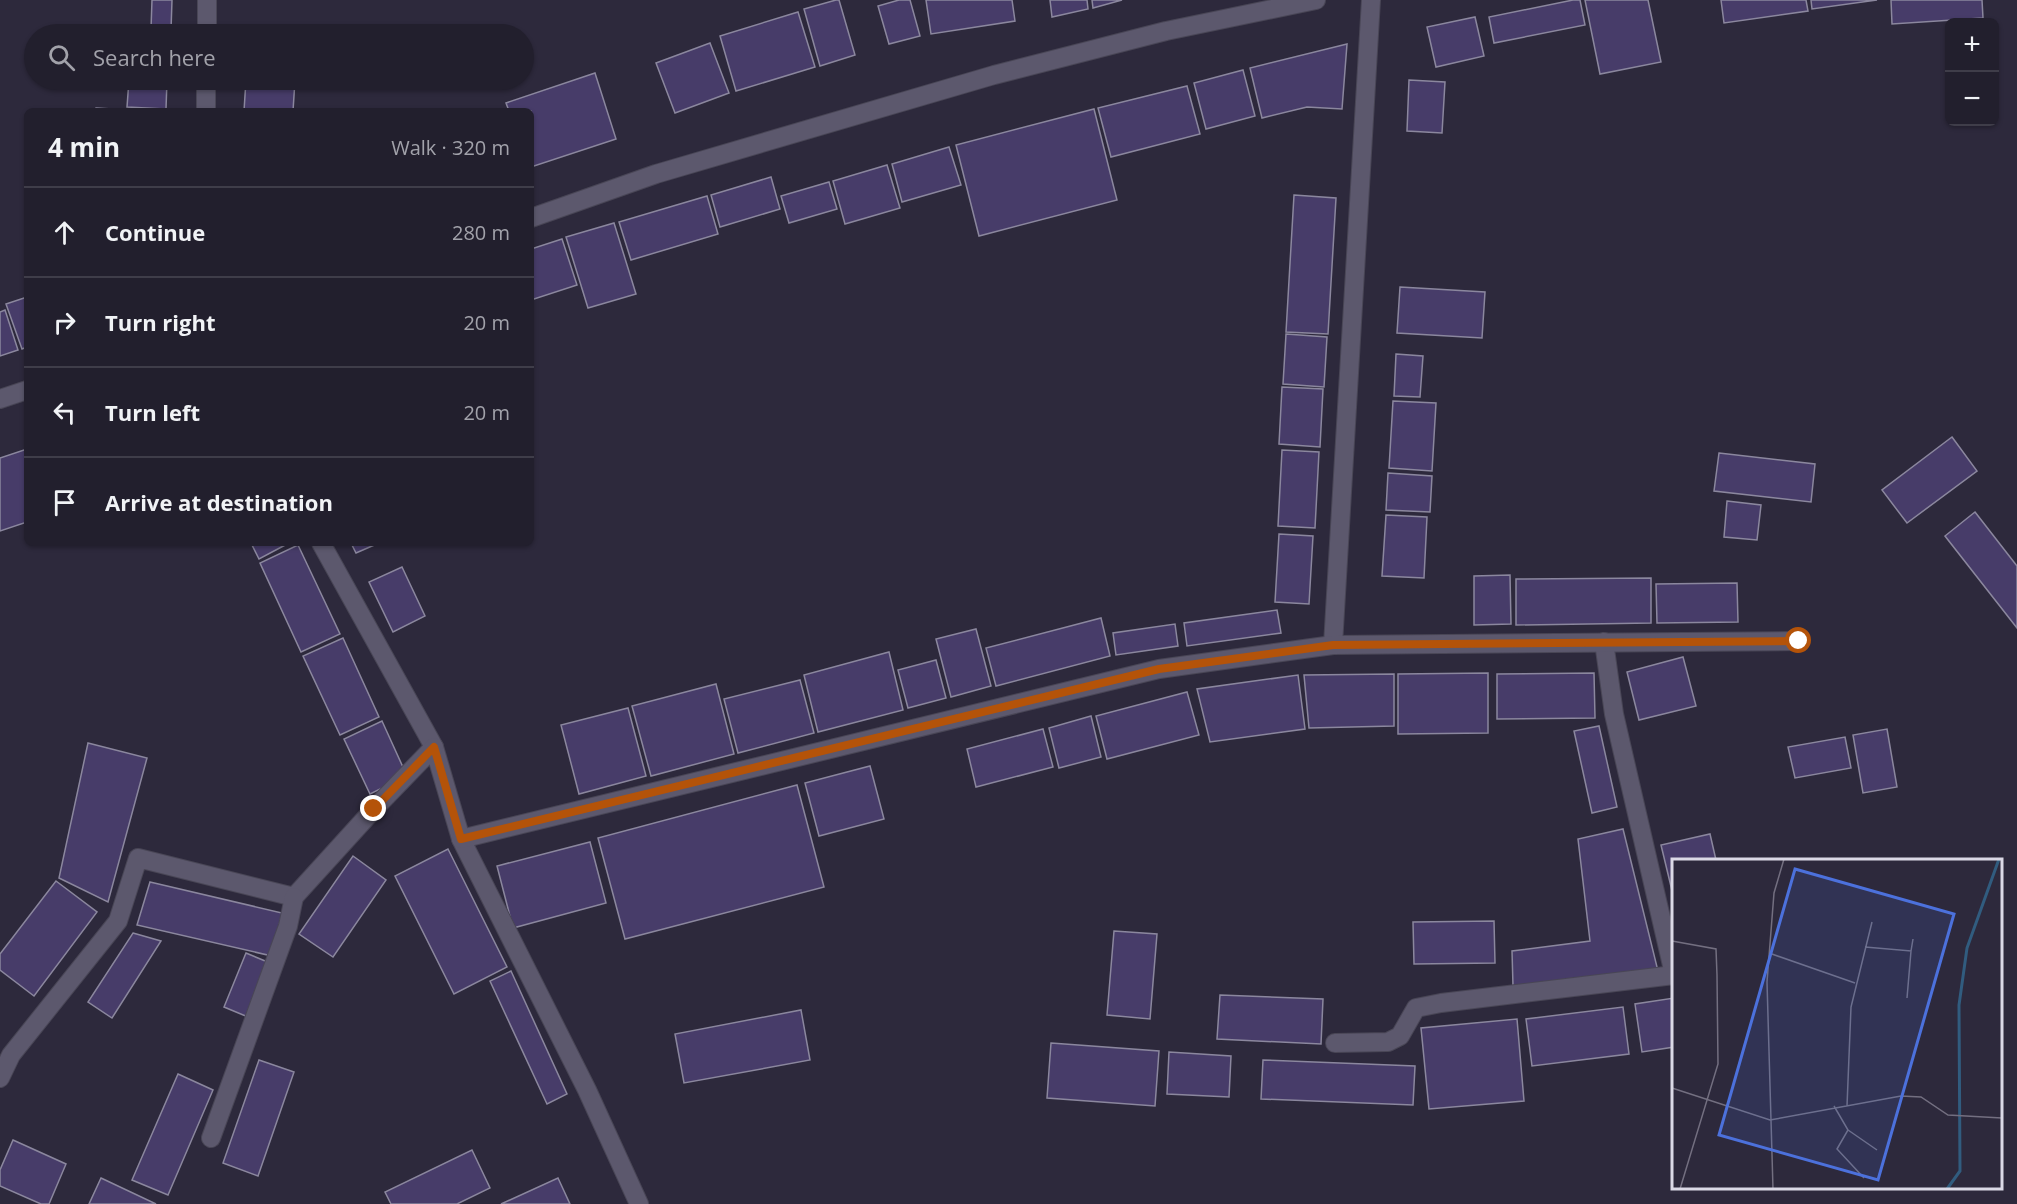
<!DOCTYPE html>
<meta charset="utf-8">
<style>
body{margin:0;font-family:"Open Sans",sans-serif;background:#2e2c39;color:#f1f3f6}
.controls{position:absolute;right:18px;top:18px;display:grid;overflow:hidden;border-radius:9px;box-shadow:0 2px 4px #0004}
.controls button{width:54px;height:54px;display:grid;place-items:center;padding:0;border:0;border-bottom:2px solid #3f3d49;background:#221f2d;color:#f1f3f6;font:30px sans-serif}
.stop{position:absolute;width:18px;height:18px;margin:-14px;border:4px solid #b45309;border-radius:50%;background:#fff}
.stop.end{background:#b45309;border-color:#fff;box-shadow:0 2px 6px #0008}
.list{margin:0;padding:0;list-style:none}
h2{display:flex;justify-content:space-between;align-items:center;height:78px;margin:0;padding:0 24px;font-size:26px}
h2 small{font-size:20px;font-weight:400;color:#a2a2aa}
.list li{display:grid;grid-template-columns:39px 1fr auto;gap:18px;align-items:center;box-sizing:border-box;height:90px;padding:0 24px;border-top:2px solid #3f3d49}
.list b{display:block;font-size:22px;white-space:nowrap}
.list em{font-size:20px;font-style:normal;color:#a2a2aa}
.icon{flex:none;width:33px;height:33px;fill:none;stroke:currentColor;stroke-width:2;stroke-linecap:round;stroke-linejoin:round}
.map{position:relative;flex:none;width:2017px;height:1204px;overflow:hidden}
.search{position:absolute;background:#221f2d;box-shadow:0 2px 4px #0004;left:24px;top:24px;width:510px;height:66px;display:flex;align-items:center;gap:15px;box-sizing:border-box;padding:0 21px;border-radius:33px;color:#a2a2aa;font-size:22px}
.panel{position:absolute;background:#221f2d;box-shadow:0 2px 4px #0004;left:24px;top:108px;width:510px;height:438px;border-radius:9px}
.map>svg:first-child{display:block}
.building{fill:#473c69;stroke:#8b879e;stroke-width:1.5}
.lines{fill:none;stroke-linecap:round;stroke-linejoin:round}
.minor-casing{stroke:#494656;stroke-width:20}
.minor{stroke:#5c586d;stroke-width:18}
.route{stroke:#b45309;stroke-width:8}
.inset-river{fill:none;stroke:#315c7f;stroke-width:3}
.inset-road{fill:none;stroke:#736f80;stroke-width:1.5}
.view{fill:#4c71dc;fill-opacity:0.15;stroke:#4c71dc;stroke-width:3}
.inset-edge{fill:none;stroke:#dbd9e6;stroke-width:3}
</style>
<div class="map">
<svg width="2017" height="1204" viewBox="0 0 2017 1204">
<rect width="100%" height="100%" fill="#2d293c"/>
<g class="building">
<polygon points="152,0 172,0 171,30 151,29"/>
<polygon points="836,0 839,0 855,55 820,66 804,9"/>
<polygon points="899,0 910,0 920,36 889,44 878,6"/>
<polygon points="926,0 1012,0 1015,21 931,34"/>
<polygon points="1050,0 1087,0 1088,9 1052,17"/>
<polygon points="1092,0 1122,0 1093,8"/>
<polygon points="1573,0 1580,0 1585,25 1494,43 1489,17"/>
<polygon points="1585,0 1648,0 1661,62 1600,74"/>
<polygon points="1721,0 1806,0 1808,11 1724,23"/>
<polygon points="1811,0 1877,0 1812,9"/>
<polygon points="1891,0 1982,0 1983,18 1892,24"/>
<polygon points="798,12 815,67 736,91 720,36"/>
<polygon points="1475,17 1484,56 1436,67 1427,27"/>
<polygon points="710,43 729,93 675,113 656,63"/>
<polygon points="1347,44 1342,109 1307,107 1262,118 1250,68"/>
<polygon points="1243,70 1255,116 1206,129 1194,83"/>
<polygon points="595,73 616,139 531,167 531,111 509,111 506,103"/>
<polygon points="129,80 167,80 166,109 127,107"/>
<polygon points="246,80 295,80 293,111 244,111"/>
<polygon points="1409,80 1445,82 1442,133 1407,131"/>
<polygon points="1187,86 1200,134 1111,157 1098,108"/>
<polygon points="96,108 146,111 95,111"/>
<polygon points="1094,109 1117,200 979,236 956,145"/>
<polygon points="949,147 961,185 902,202 892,164"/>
<polygon points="887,165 900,208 845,224 833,181"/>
<polygon points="771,177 780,209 720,227 711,195"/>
<polygon points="829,182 837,209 789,223 781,196"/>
<polygon points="1294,195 1336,198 1328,334 1286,332"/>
<polygon points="707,196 718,234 631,260 619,222"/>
<polygon points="614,223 636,294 588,308 566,237"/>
<polygon points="562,239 577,285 531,300 531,249"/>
<polygon points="1400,287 1485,292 1482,338 1397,333"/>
<polygon points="27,297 27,347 22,349 6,304"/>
<polygon points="5,310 18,350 0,356 0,312"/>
<polygon points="1286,334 1327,337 1324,387 1283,384"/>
<polygon points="1396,354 1423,356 1420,397 1394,396"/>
<polygon points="1282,387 1323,389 1320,447 1279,444"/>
<polygon points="1393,401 1436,403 1432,471 1389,468"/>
<polygon points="1952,437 1977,471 1907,523 1882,490"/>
<polygon points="27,449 27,522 0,531 0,458"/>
<polygon points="1282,450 1319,452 1315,528 1278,526"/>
<polygon points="1719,453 1815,464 1811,502 1714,491"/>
<polygon points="1388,473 1432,476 1430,512 1386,510"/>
<polygon points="1727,501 1761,505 1757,540 1724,537"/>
<polygon points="1975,512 2017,566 2017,628 1945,536"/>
<polygon points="1386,515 1427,517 1424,578 1382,576"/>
<polygon points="1279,534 1313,536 1309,604 1275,602"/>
<polygon points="251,543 289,543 259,559"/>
<polygon points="351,543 379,543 356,553"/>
<polygon points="298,545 340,634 301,652 260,563"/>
<polygon points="402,567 425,616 393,632 369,582"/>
<polygon points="1510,575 1511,624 1474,625 1474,576"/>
<polygon points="1651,578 1651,623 1516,625 1516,579"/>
<polygon points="1737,583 1738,622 1657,623 1656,584"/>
<polygon points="1277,610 1281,633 1187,646 1184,623"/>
<polygon points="1101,618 1110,656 996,686 986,648"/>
<polygon points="1175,624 1178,646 1116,655 1113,633"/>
<polygon points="976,629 991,686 951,697 936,639"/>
<polygon points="343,638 379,717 340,735 303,656"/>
<polygon points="889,652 903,710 818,732 804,675"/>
<polygon points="1683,657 1696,706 1639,720 1627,672"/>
<polygon points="936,660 946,698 908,708 898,670"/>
<polygon points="1488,673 1488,733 1398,734 1398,674"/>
<polygon points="1594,673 1595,718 1497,719 1497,674"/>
<polygon points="1394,674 1394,726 1309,728 1304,675"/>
<polygon points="1298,675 1305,729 1210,742 1197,689"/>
<polygon points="800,680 814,733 738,753 724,699"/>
<polygon points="716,684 734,754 651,776 632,706"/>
<polygon points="1187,692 1199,735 1107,759 1096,716"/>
<polygon points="628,708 646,776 579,794 561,725"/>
<polygon points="1091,716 1101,757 1059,768 1049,728"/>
<polygon points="382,721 407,776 370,794 344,739"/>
<polygon points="1599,726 1617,807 1592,813 1574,731"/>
<polygon points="1043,729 1053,767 976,787 967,749"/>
<polygon points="1887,729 1897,787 1863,793 1853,735"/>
<polygon points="1845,737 1851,768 1795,778 1788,747"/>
<polygon points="88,743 147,758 108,902 59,878"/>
<polygon points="870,766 884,819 819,836 805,783"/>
<polygon points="797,785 824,887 625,939 598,838"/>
<polygon points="1623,829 1658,971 1513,986 1512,951 1590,941 1578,839"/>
<polygon points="1710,834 1716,860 1674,860 1674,899 1661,845"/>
<polygon points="590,842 606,903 513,928 497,866"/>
<polygon points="448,849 507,967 454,994 395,876"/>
<polygon points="353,856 386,880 333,957 299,934"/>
<polygon points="56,881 97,912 34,996 0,970 0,954"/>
<polygon points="150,882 282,913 272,956 137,925"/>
<polygon points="1494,921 1495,963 1414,964 1413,922"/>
<polygon points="1114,931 1157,934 1150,1019 1107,1015"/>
<polygon points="133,933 161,941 112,1018 88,1002"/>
<polygon points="246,953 270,963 248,1017 224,1007"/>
<polygon points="511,971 567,1094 547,1104 490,981"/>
<polygon points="1220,995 1323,999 1321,1044 1217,1039"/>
<polygon points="1674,998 1674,1047 1642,1052 1635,1004"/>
<polygon points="1623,1007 1629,1054 1532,1066 1526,1019"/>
<polygon points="801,1010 810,1060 684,1083 675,1034"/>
<polygon points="1517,1019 1524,1101 1429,1109 1421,1028"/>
<polygon points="1051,1043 1159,1051 1155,1106 1047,1098"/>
<polygon points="1169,1052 1231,1056 1229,1097 1167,1094"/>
<polygon points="259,1060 294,1072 258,1176 223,1163"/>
<polygon points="1263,1060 1415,1066 1413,1105 1261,1099"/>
<polygon points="178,1074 213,1090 168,1195 132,1180"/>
<polygon points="13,1140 66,1164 49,1204 41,1204 0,1186 0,1170"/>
<polygon points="472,1150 490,1188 457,1204 391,1204 385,1192"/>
<polygon points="101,1178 156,1204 89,1204"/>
<polygon points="558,1178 570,1204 501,1204"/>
</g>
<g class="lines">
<defs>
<g id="minor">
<polyline points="207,34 207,0"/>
<polyline points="206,111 206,80"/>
<polyline points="531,218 656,174 994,75 1166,31 1316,0"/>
<polyline points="0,399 27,390"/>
<polyline points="321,543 434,747 461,839 587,1090 639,1204"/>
<polyline points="1604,642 1614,714 1674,974"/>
<polyline points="1333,645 1371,0"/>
<polyline points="461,839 1159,669 1333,645 1799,641"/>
<polyline points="1335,1043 1388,1042 1400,1036 1416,1008 1441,1003 1674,975"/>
<polyline points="0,1078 11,1055 118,921 138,858 294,897 374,809 434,747"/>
<polyline points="211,1138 288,926 294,897"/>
</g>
</defs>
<use href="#minor" class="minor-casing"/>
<use href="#minor" class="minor"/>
</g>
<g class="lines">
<polyline class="route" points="374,809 434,747 461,839 1159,669 1333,645 1799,641"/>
</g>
<g transform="translate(1672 859)">
<rect width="330" height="330" fill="#2d293c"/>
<path class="inset-river" d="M275,330L288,312L287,146L295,89L327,0"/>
<path class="inset-road" d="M0,82L44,90L45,116L46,205L8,330M193,88L239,92L241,80M97,94L183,124M235,139L239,92M0,229L98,261L229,237L249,238L276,256L330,259M162,247L176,271L165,290L192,319M175,247L179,148L200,63M176,271L205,291M101,330L95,123L102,34L112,0"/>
<path class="view" d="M123,10L282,55L206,321L47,276Z"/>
<rect width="330" height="330" class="inset-edge"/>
</g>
</svg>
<div class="controls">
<button>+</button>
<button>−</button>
</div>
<div class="stop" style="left:1799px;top:641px"></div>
<div class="stop end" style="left:374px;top:809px"></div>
<div class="search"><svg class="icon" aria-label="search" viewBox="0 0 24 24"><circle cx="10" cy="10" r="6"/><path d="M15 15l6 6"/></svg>Search here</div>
<section class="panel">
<h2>4 min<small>Walk · 320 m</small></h2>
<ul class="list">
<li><svg class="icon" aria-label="ahead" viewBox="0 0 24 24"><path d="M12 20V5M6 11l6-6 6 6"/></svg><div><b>Continue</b></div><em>280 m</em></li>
<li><svg class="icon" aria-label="right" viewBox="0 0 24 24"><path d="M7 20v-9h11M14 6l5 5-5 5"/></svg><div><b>Turn right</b></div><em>20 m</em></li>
<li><svg class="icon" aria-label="left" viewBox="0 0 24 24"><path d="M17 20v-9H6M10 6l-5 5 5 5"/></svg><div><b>Turn left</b></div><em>20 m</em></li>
<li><svg class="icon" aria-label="arrive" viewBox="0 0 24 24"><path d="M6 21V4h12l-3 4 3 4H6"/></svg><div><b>Arrive at destination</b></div></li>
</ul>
</section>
</div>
